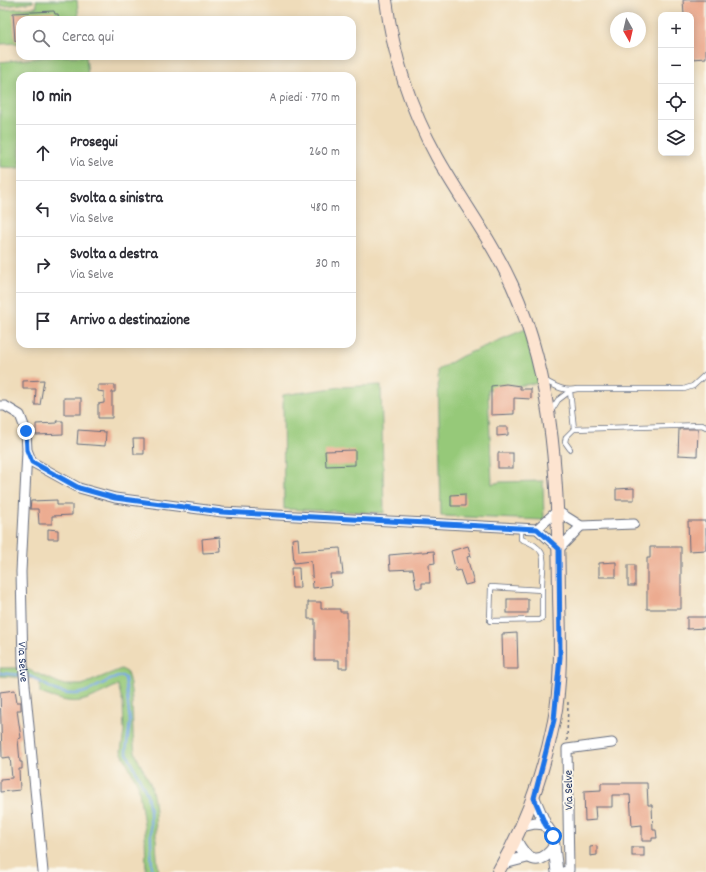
<!DOCTYPE html>
<html lang="it">
<meta charset="utf-8">
<style>
body{margin:0;font-family:Dekko,sans-serif;background:#f7f7f7;color:#2b2b33}
.controls{position:absolute;right:12px;top:12px;display:grid;overflow:hidden;border-radius:8px;box-shadow:0 2px 10px #0003}
.controls button{width:36px;height:36px;display:grid;place-items:center;padding:0;border:0;border-bottom:1px solid #e1e1e2;background:#fff;color:#2b2b33;font:20px sans-serif}
.compass{position:absolute;left:610px;top:12px;width:36px;height:36px;border-radius:50%;background:#fff;box-shadow:0 2px 10px #0003;rotate:172deg}
.stop{position:absolute;width:12px;height:12px;margin:-9px;border:3px solid #1a73e8;border-radius:50%;background:#fff}
.stop.end{background:#1a73e8;border-color:#fff;box-shadow:0 1px 4px #0008}
.list{margin:0;padding:0;list-style:none}
h2{display:flex;justify-content:space-between;align-items:center;height:52px;margin:0;padding:0 16px;font-size:17px}
h2 small{font-size:13px;font-weight:400;color:#7c7c81}
.list li{display:grid;grid-template-columns:26px 1fr auto;gap:12px;align-items:center;box-sizing:border-box;height:56px;padding:0 16px;border-top:1px solid #e1e1e2}
.list b{display:block;font-size:15px;white-space:nowrap}
.list p{margin:0;font-size:13px;white-space:nowrap;color:#7c7c81}
.list em{font-size:13px;font-style:normal;color:#7c7c81}
.icon{flex:none;width:22px;height:22px;fill:none;stroke:currentColor;stroke-width:2;stroke-linecap:round;stroke-linejoin:round}
.map{position:relative;flex:none;width:706px;height:872px;overflow:hidden}
.search{position:absolute;background:#fff;box-shadow:0 2px 10px #0003;left:16px;top:16px;width:340px;height:44px;display:flex;align-items:center;gap:10px;box-sizing:border-box;padding:0 14px;border-radius:12px;color:#7c7c81;font-size:15px}
.panel{position:absolute;background:#fff;box-shadow:0 2px 10px #0003;left:16px;top:72px;width:340px;height:276px;border-radius:12px}
.map>svg:first-child{display:block}
.green{fill:#96c979;stroke:#587c6c}
.lines{fill:none;stroke-linecap:round;stroke-linejoin:round}
.stream{stroke:#76a7e1;stroke-width:2.5}
.building{fill:#ecab90}
.service-casing{stroke:#656c7e;stroke-width:6}
.minor-casing{stroke:#656c7e;stroke-width:11}
.tertiary-casing{stroke:#656c7e;stroke-width:13}
.secondary-casing{stroke:#656c7e;stroke-width:14}
.path{stroke:#656c7e;stroke-width:1.5;stroke-dasharray:3 3;stroke-linecap:butt}
.service{stroke:#fff;stroke-width:4.5}
.minor{stroke:#fff;stroke-width:9}
.tertiary{stroke:#fff;stroke-width:11}
.secondary{stroke:#fde4d0;stroke-width:12}
.route{stroke:#1a73e8;stroke-width:5}
.labels{text-anchor:middle;stroke-width:3.5;stroke-linejoin:round;paint-order:stroke}
.street-label{font-size:12px;fill:#1b2f5e;stroke:#fbf7ec}
</style>
<div class="map">
<svg width="706" height="872" viewBox="0 0 706 872">
<rect width="100%" height="100%" fill="#fbf7ec"/>
<filter id="ink" filterUnits="userSpaceOnUse"><feTurbulence type="fractalNoise" baseFrequency=".025" numOctaves="2"/><feDisplacementMap in="SourceGraphic" scale="8" xChannelSelector="R" yChannelSelector="G"/><feConvolveMatrix kernelMatrix="1 2 1 2 8 2 1 2 1" color-interpolation-filters="sRGB"/></filter>
<filter id="wash" filterUnits="userSpaceOnUse"><feTurbulence type="fractalNoise" baseFrequency=".012" numOctaves="4" result="noise"/><feDisplacementMap in="SourceGraphic" scale="16" xChannelSelector="R" yChannelSelector="G"/><feGaussianBlur stdDeviation="0.9" result="paint"/><feColorMatrix in="noise" values="0 0 0 0 0 0 0 0 0 0 0 0 0 0 0 0 0 1.4 0 .05"/><feComposite in="paint" operator="in"/></filter>
<g filter="url(#wash)">
<rect width="100%" height="100%" fill="#efdcba"/>
<g class="green">
<polygon points="0,0 33,0 33,2 0,7"/>
<polygon points="36,0 77,0 79,20 20,20 20,43 0,44 0,10 37,7"/>
<polygon points="56,56 86,56 88,76 20,76 20,168 0,167 0,62"/>
<polygon points="528,328 539,383 488,390 492,484 500,482 543,481 544,520 441,516 438,370 462,356"/>
<polygon points="381,385 384,513 284,509 283,395 341,387"/>
<path d="M0,668H24L64,685H82L121,669L127,672C135,698 131,719 134,745C135,762 149,774 152,790C158,817 154,845 159,872H146L145,831L138,785L121,751L124,732L123,703L118,685C82,702 80,708 40,693V679L0,676Z"/>
</g>
<g class="lines">
<g class="stream">
<polyline points="0,673 21,675"/>
<path d="M26,675C34,676 48,688 57,691C87,702 97,681 122,676L125,678L130,722L126,751L147,794L150,811L152,872"/>
</g>
</g>
<g id="blocks">
<g class="building">
<polygon points="683,0 706,0 706,58 691,59 691,15 684,15"/>
<polygon points="54,11 55,14 58,14 59,20 20,20 20,40 15,41 13,13"/>
<polygon points="44,380 40,405 35,405 36,389 23,389 23,381"/>
<polygon points="506,384 520,386 520,389 531,389 531,399 514,398 514,414 491,415 491,386"/>
<polygon points="98,385 115,385 115,392 112,392 112,418 98,418 98,404 104,403 104,392 98,391"/>
<rect x="64" y="398" width="17" height="16"/>
<polygon points="56,421 63,421 63,434 36,435 36,424 57,423"/>
<polygon points="497,427 508,427 508,435 497,436"/>
<polygon points="679,429 698,429 697,456 678,455"/>
<polygon points="78,430 106,432 105,446 77,444"/>
<polygon points="133,439 144,439 144,454 134,454"/>
<polygon points="355,450 355,465 326,466 325,451"/>
<rect x="498" y="453" width="15" height="15"/>
<polygon points="634,488 634,500 616,500 616,489"/>
<polygon points="465,494 465,506 451,506 451,495"/>
<polygon points="57,500 57,505 72,505 72,515 52,516 52,524 39,524 38,509 30,509 31,501"/>
<polygon points="688,521 706,521 706,550 689,551"/>
<polygon points="48,529 58,530 58,539 48,539"/>
<polygon points="220,537 221,552 203,553 202,539"/>
<polygon points="298,538 299,551 340,548 343,574 330,574 331,586 313,588 311,561 294,563 292,539"/>
<polygon points="468,546 471,556 467,557 474,583 465,585 460,570 456,571 451,551"/>
<polygon points="650,547 681,547 681,609 647,609 647,558 650,558"/>
<polygon points="434,551 435,563 429,564 430,583 422,583 422,588 416,588 413,569 390,570 389,555"/>
<polygon points="616,562 616,577 599,577 599,563"/>
<rect x="628" y="565" width="7" height="21"/>
<polygon points="291,568 299,568 300,588 292,588"/>
<rect x="507" y="599" width="21" height="14"/>
<polygon points="308,602 321,602 321,609 340,609 340,612 347,612 347,668 339,668 339,660 315,660 315,619 308,619"/>
<polygon points="687,617 706,617 706,628 687,629"/>
<polygon points="517,633 518,669 503,669 502,634"/>
<polygon points="15,690 17,702 21,702 21,710 17,710 21,738 18,739 20,762 22,762 22,769 19,769 20,790 0,792 0,779 12,778 10,757 2,758 0,692"/>
<polygon points="601,783 647,783 648,805 652,805 653,830 656,830 657,838 652,838 652,841 642,841 642,825 632,826 630,795 612,795 612,807 595,807 596,820 585,821 584,791 601,790"/>
<polygon points="597,846 597,855 590,856 590,847"/>
<rect x="632" y="847" width="12" height="9"/>
</g>
</g>
</g>
<g filter="url(#ink)">
<use href="#blocks" fill-opacity="0" stroke="#656c7e" stroke-width="1"/>
<g class="lines">
<defs>
<g id="service">
<path d="M544,380C555,386 564,392 577,389H684L693,386L706,374"/>
<polyline points="570,391 574,429"/>
<polyline points="550,413 558,400 570,391"/>
<polyline points="570,449 565,442 566,437 574,429 702,425 706,427"/>
<path d="M521,528V539C553,550 541,562 542,590L491,587L490,621L539,620L542,618V590"/>
</g>
<g id="minor">
<polyline points="0,406 5,406 20,415 26,431 27,450 32,462 79,488 115,498 222,512 537,529 559,549 581,526"/>
<path id="s1" d="M27,451L21,572L23,664L43,872"/>
<polyline points="537,529 557,511 581,526 634,524"/>
<polyline points="563,872 569,870 567,749 612,743"/>
</g>
<g id="tertiary">
<polyline points="522,826 535,823 545,824"/>
<path d="M516,840C525,859 539,868 554,847L553,836L545,824L534,798"/>
<polyline points="554,847 557,872"/>
<polyline points="504,863 527,857"/>
</g>
<path id="secondary" d="M386,0C393,56 410,108 437,157C461,200 491,239 512,285C556,383 558,490 559,597C560,638 562,681 554,721C543,776 526,824 498,872"/>
</defs>
<use href="#service" class="service-casing"/>
<use href="#minor" class="minor-casing"/>
<use href="#tertiary" class="tertiary-casing"/>
<use href="#secondary" class="secondary-casing"/>
<polyline class="path" points="567,741 568,701"/>
<use href="#service" class="service"/>
<use href="#minor" class="minor"/>
<use href="#tertiary" class="tertiary"/>
<use href="#secondary" class="secondary"/>
</g>
</g>
<g class="lines" filter="url(#ink)">
<polyline class="route" points="26,431 27,450 32,462 79,488 115,498 222,512 537,529 559,549 560,657 554,720 534,798 545,824 553,836"/>
</g>
<g class="labels">
<g class="street-label">
<text dy="4" stroke="none"><textPath href="#s1" startOffset="211">Via Selve</textPath></text>
<text transform="translate(568 790) rotate(-91)" y="4">Via Selve</text>
</g>
</g>
</svg>
<div class="controls">
<button>+</button>
<button>−</button>
<button><svg class="icon" aria-label="locate" viewBox="0 0 24 24"><circle cx="12" cy="12" r="6"/><path d="M12 2v4M12 18v4M2 12h4M18 12h4"/></svg></button>
<button><svg class="icon" aria-label="layers" viewBox="0 0 24 24"><path d="M12 4l9 5-9 5-9-5zM3 14l9 5 9-5"/></svg></button>
</div>
<svg class="compass" viewBox="-18 -18 36 36"><path d="M0-13l5 13h-10z" fill="#e53935"/><path d="M0 13l5-13h-10z" fill="#7c7c81"/></svg>
<div class="stop" style="left:553px;top:836px"></div>
<div class="stop end" style="left:26px;top:431px"></div>
<div class="search"><svg class="icon" aria-label="search" viewBox="0 0 24 24"><circle cx="10" cy="10" r="6"/><path d="M15 15l6 6"/></svg>Cerca qui</div>
<section class="panel">
<h2>10 min<small>A piedi · 770 m</small></h2>
<ul class="list">
<li><svg class="icon" aria-label="ahead" viewBox="0 0 24 24"><path d="M12 20V5M6 11l6-6 6 6"/></svg><div><b>Prosegui</b><p>Via Selve</p></div><em>260 m</em></li>
<li><svg class="icon" aria-label="left" viewBox="0 0 24 24"><path d="M17 20v-9H6M10 6l-5 5 5 5"/></svg><div><b>Svolta a sinistra</b><p>Via Selve</p></div><em>480 m</em></li>
<li><svg class="icon" aria-label="right" viewBox="0 0 24 24"><path d="M7 20v-9h11M14 6l5 5-5 5"/></svg><div><b>Svolta a destra</b><p>Via Selve</p></div><em>30 m</em></li>
<li><svg class="icon" aria-label="arrive" viewBox="0 0 24 24"><path d="M6 21V4h12l-3 4 3 4H6"/></svg><div><b>Arrivo a destinazione</b></div></li>
</ul>
</section>
</div>
